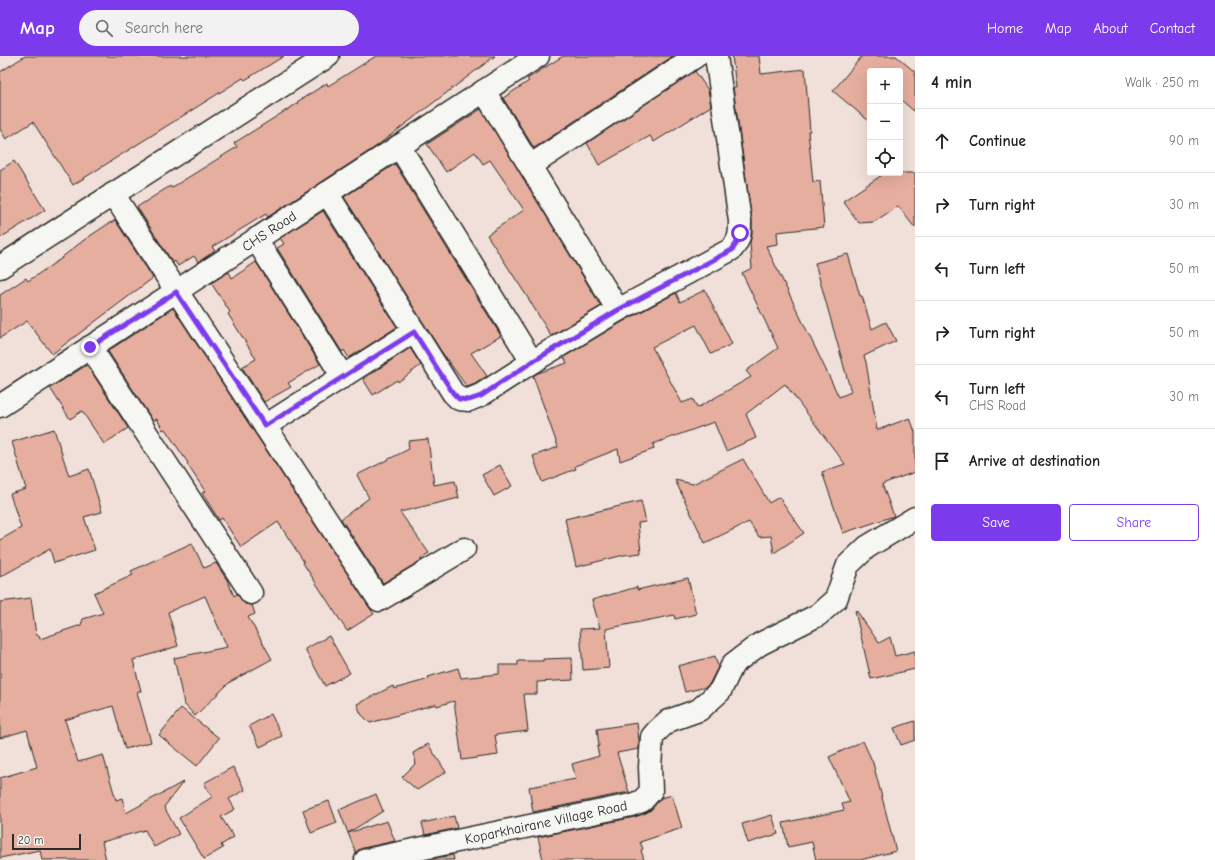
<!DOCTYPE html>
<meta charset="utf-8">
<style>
body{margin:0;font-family:"Comic Neue",sans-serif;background:#f2f2f2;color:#222}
.controls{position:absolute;right:12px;top:12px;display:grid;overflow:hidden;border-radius:4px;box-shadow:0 4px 16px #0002}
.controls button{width:36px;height:36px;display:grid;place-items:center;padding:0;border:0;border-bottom:1px solid #e0e0e0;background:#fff;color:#222;font:20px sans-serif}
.scale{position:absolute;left:12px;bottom:10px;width:69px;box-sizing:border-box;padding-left:4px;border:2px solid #2b2b2b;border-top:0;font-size:11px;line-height:14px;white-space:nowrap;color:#2b2b2b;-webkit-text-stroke:3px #f6f6f2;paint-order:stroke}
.stop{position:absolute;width:12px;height:12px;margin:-9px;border:3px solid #7c3aed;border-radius:50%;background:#fff}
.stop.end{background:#7c3aed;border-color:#fff;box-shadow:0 1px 4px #0008}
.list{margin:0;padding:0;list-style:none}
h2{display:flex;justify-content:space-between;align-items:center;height:52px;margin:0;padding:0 16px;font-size:17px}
h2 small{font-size:13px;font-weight:400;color:#767676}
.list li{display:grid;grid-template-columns:26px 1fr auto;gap:12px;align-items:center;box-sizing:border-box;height:64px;padding:0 16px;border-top:1px solid #e0e0e0}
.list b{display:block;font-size:15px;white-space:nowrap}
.list p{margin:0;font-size:13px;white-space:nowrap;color:#767676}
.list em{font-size:13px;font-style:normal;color:#767676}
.actions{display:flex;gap:8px;padding:12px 16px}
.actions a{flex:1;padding:9px 0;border:1px solid #7c3aed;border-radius:4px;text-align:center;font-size:14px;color:#7c3aed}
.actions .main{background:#7c3aed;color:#fff}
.icon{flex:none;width:22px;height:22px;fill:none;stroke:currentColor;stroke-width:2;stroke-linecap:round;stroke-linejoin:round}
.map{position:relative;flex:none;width:915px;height:804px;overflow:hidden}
header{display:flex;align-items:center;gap:24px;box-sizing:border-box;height:56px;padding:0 20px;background:#7c3aed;color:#fff}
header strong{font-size:19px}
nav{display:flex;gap:22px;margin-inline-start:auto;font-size:14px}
.search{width:280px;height:36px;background:#f2f2f2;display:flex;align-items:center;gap:10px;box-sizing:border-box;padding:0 14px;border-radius:22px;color:#767676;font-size:15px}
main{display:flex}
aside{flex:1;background:#fff}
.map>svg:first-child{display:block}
.building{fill:#e6ae9e;stroke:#2b2b2b}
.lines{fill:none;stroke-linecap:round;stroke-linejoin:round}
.minor-casing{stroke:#2b2b2b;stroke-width:25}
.minor{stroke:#f6f6f2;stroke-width:22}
.route{stroke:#7c3aed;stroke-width:5}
.labels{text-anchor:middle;stroke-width:3;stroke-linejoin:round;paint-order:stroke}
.street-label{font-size:14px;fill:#2b2b2b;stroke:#f6f6f2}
</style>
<header>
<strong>Map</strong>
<div class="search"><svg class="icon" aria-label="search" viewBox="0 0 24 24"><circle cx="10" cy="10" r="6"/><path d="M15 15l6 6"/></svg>Search here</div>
<nav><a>Home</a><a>Map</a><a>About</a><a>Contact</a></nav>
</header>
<main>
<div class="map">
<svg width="915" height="804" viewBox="0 0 915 804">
<rect width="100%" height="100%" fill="#f1e0d9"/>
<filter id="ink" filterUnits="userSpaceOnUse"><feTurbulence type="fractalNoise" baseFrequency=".025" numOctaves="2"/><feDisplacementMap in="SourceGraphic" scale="8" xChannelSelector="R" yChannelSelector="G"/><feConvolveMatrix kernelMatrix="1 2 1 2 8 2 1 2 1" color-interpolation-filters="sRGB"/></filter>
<g filter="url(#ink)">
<g class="building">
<polygon points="25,0 284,0 245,24 243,22 73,129 33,66 6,83 0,73 0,16"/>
<polygon points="376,0 495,0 374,92 268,161 266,158 212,191 215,195 198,206 194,200 178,210 175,205 173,207 137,151 170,130 171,132 237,91 234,87 298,47 297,46 327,27 328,30"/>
<polygon points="563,0 673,0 534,92 503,42 529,25 527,23"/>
<polygon points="732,0 759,0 761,18 805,13 810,75 808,75 813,126 820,125 824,171 777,176 778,188 766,190 839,341 851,336 815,207 848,198 860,240 862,240 872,273 886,266 896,285 864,300 866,306 877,374 910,362 915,376 915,416 882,428 894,460 843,477 822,416 845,408 785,328 746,358 756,382 726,395 714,366 653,388 654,393 620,405 618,393 575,410 576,413 542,426 533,400 558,391 533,320 538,317 567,307 564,301 624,265 676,237 680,246 705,234 732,288 711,298 696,269 652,291 682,347 693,343 697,352 751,321 746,315 778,292 742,217 752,212 750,187 752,178 752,165 733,31 736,31"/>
<polygon points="862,0 896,0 915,16 915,56 900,43 900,15 870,15 870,66 833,35"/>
<polygon points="695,15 708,34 711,50 654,86 650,80 599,109 587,87"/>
<polygon points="481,53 601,250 551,280 528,242 487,179 524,154 490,104 483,108 475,96 446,116 427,88"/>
<polygon points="14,105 45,154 0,182 0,114"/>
<polygon points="395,108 501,280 471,297 487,320 475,328 467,331 441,295 344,141"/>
<polygon points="885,117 915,117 915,172 898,150 874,166 859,167 843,145"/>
<polygon points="323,155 397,271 349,302 344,294 342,296 277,192 284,188 280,182"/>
<polygon points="115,164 153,222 52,298 27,265 0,282 0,239 26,222 28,225 62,202 61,202 84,184 111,166 111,167"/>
<polygon points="256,206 320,308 288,327 291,331 264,346 242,311 256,303 228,258 230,256 211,227 229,216 232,222"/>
<polygon points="173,252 369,551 374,558 347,575 303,507 304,506 278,466 241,491 222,462 219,464 202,437 205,435 187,408 188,407 165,373 163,374 157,363 153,365 108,295"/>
<polygon points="410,292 421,309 398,326 397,324 373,339 363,323"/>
<polygon points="87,309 128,372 104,388 82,355 70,363 50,332"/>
<polygon points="54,373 69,420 89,413 102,456 84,461 95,494 54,507 50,493 0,521 0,484 21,472 10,438 26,433 12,386"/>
<polygon points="428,383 434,429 455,425 459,442 400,456 429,497 421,502 422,504 383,527 341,463 369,442 357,419 409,393 408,385"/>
<polygon points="743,403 769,447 779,441 804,477 774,497 771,480 759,481 749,466 705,487 675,424 693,428"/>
<polygon points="500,409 512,430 494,440 482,419"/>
<polygon points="641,445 646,466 638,467 641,497 624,499 576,511 565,463"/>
<polygon points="192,487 204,512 216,507 227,524 234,540 237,538 245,548 252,549 255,558 248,561 272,603 230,626 195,660 184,648 174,602 227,591 205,540 168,556 178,590 133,604 141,635 137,636 151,686 125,693 113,650 65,664 78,706 103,699 116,744 122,742 126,757 183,726 164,751 179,778 154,791 145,774 102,786 106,804 42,804 40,794 0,802 0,722 37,711 27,674 0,682 0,546 31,542 36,579 39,579 40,583 81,569 83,563 103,557 94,537 133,519 131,515"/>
<polygon points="688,522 696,558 675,563 674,559 606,573 609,612 583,614 580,573 600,572 592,544 637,531 637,534"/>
<polygon points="856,554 879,587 890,581 895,600 915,595 915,613 871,623 855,555"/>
<polygon points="329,580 350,617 325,630 305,593"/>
<polygon points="715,600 718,611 710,627 706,631 685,636 678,610"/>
<polygon points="572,602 573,624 537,626 537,638 524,638 528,675 495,679 498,699 462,704 454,645 437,650 436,648 370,667 361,658 357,648 393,630 394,633 429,623 428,621 458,612 461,622 499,618 499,609 518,609 518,605 543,605 543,603"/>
<polygon points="181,652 219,682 197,710 159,679"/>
<polygon points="271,658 282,680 260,691 249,670"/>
<polygon points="915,665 915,684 901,689 894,672"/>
<polygon points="637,667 639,685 639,693 617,697 629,736 533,756 529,731 576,723 572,708 599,700 597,691 599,690 597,673"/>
<polygon points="863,685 873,707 896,795 860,804 816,804 812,786 788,791 783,767 844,754 842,748 850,746 829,701"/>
<polygon points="428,688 446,716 417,734 402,721 416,707 413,697"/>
<polygon points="233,711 245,734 229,743 235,753 221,761 234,781 221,789 223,792 204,803 179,762 212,741 204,727"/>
<polygon points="376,738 383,755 348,777 339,754"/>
<polygon points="672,739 682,772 640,786 643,793 641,794 644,804 543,804 538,781 635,761 646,757 651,754 661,742"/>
<polygon points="329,745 337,767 311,777 303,754"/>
<polygon points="772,759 778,778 748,787 742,768"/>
<polygon points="454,760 457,772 425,779 422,767"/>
<polygon points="387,765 395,785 363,792 358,794 356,797 348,777"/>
<polygon points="453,799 454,804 430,804 430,803"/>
</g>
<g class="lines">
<defs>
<g id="minor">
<polyline points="484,35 618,254"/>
<polyline points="399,90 532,306"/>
<polyline points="530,110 696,0"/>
<path d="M327,137L453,337L459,343L469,344L481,339L532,306L618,254L732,193C740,183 740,178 740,165L716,0"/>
<polyline points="113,138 379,544 464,493"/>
<polyline points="256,183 343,321"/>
<polyline points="0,211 328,0"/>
<polyline points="90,291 251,537"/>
<polyline points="0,350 538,0"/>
<polyline points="265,370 414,275"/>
<polyline points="366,804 631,749 642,745 651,735 650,711 652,681 658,674 668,665 699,654 720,635 733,608 760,588 818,559 836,543 848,509 867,491 915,462"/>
</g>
</defs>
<use href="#minor" class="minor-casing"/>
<use href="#minor" class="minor"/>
</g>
</g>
<g class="lines" filter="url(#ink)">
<polyline class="route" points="90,291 176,236 265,370 414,276 453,337 459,343 469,344 481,340 532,306 618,254 732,194 738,185 740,177"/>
</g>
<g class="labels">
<g class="street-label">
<text transform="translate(269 175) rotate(-33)" y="5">CHS Road</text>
<text transform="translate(546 766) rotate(-12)" y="5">Koparkhairane Village Road</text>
</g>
</g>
</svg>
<div class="controls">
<button>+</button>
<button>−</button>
<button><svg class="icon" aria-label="locate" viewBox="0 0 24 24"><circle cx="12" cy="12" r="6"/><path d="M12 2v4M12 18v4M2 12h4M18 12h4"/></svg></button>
</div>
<div class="scale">20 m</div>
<div class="stop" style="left:740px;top:177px"></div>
<div class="stop end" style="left:90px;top:291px"></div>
</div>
<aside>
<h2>4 min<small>Walk · 250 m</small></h2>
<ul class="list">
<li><svg class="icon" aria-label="ahead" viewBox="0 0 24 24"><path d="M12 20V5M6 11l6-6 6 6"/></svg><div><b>Continue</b></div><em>90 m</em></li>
<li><svg class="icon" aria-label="right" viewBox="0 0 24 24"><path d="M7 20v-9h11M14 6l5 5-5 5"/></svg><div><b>Turn right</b></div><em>30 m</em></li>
<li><svg class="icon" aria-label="left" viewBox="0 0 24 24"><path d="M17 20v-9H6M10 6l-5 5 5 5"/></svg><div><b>Turn left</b></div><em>50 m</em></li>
<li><svg class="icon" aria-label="right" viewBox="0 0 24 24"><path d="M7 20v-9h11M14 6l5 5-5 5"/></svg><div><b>Turn right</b></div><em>50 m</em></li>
<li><svg class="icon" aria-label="left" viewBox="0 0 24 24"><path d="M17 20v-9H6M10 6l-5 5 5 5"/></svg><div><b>Turn left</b><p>CHS Road</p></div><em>30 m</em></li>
<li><svg class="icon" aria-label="arrive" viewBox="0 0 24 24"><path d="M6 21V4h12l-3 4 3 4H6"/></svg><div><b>Arrive at destination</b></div></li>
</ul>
<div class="actions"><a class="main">Save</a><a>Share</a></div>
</aside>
</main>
